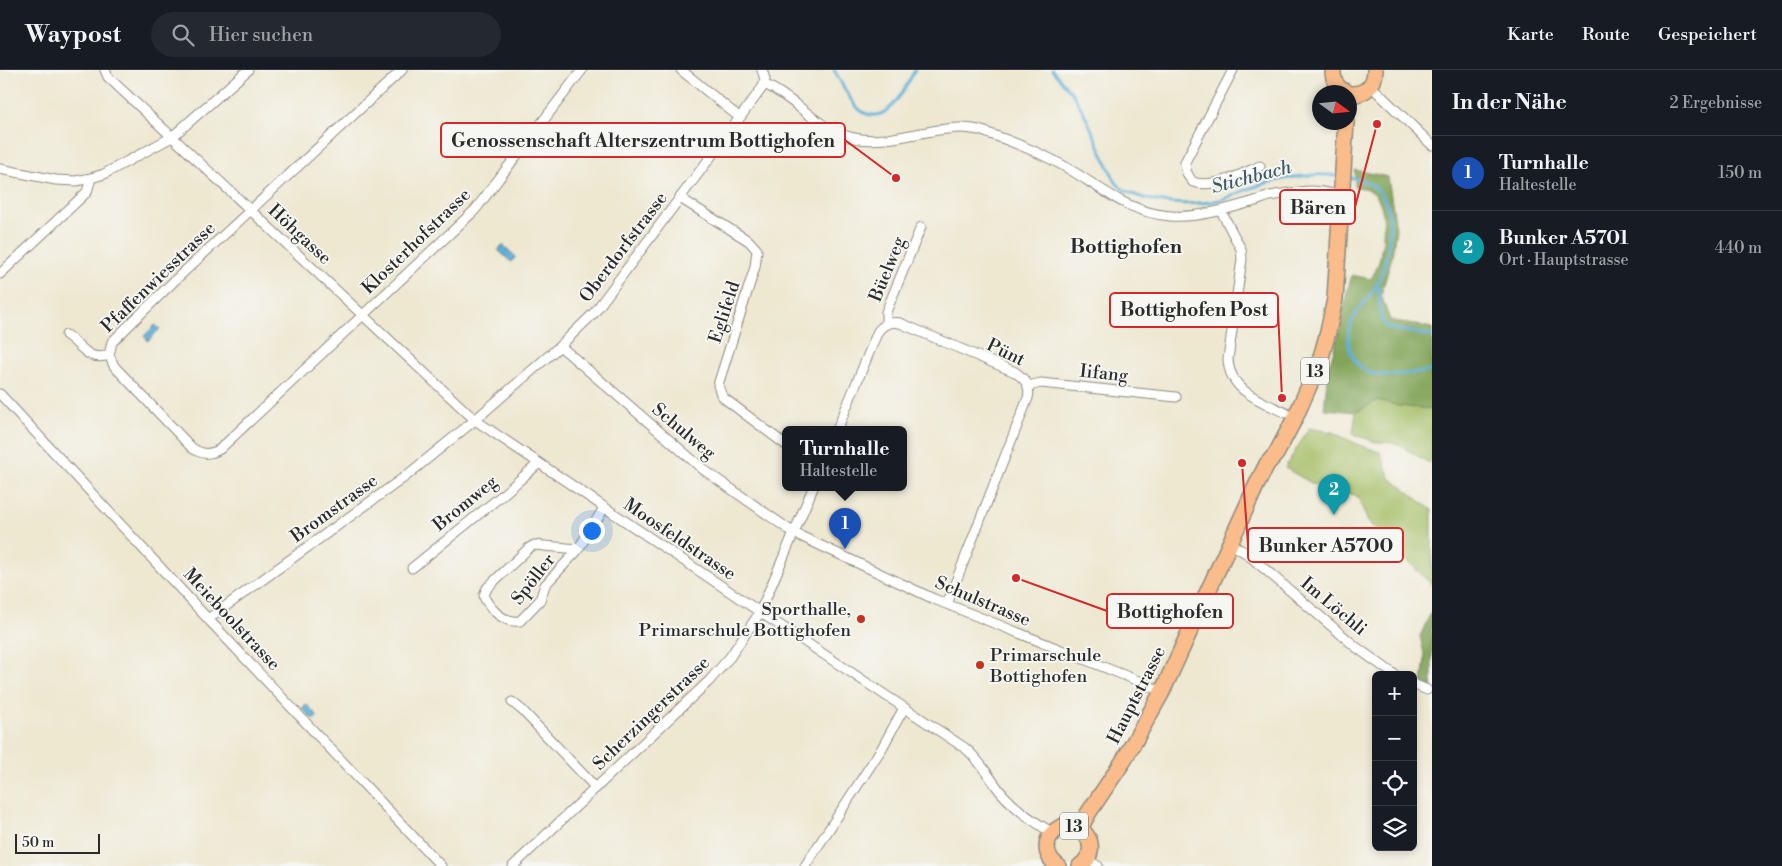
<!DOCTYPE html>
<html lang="de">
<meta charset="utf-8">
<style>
body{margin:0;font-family:"Libre Bodoni",serif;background:#242831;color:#f1f3f6}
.controls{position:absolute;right:15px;bottom:15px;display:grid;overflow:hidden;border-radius:8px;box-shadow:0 2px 8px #0003}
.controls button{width:45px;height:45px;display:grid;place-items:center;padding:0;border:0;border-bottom:1px solid #363941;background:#171b24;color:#f1f3f6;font:25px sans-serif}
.compass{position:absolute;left:1312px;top:15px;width:45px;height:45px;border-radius:50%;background:#171b24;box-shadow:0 2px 8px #0003;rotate:105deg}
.scale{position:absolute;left:15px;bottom:12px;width:85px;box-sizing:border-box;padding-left:5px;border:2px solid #2b2b2b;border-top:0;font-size:14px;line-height:18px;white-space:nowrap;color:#2b2b2b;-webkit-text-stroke:4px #f6f6f2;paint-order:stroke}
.you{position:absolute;left:591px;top:460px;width:18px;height:18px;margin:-12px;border:4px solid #fff;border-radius:50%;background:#1a73e8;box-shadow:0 0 0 8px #1a73e833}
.badge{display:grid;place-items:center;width:32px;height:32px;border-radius:50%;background:#c8321e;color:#fff;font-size:16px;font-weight:700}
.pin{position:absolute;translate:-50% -41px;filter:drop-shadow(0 1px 2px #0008)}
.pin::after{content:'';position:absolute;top:26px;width:18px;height:15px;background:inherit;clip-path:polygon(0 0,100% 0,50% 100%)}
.popup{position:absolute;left:782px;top:356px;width:125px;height:65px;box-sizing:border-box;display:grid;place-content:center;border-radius:8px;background:#171b24;filter:drop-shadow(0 1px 4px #0005);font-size:16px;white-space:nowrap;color:#9ea1a6}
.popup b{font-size:19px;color:#f1f3f6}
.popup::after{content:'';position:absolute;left:50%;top:100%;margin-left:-10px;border:10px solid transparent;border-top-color:#171b24}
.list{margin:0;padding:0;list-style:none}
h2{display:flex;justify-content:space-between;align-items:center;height:65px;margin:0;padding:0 20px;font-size:21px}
h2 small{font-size:16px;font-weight:400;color:#9ea1a6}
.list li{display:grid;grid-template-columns:32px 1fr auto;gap:15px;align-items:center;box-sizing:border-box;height:75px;padding:0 20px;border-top:1px solid #363941}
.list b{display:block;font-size:19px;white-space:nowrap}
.list p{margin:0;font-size:16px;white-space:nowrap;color:#9ea1a6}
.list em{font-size:16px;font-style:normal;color:#9ea1a6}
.icon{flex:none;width:28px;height:28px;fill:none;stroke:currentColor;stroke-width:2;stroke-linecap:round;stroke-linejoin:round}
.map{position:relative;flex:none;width:1432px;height:796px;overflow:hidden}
header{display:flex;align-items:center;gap:30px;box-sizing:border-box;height:70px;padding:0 25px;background:#171b24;border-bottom:1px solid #363941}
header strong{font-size:24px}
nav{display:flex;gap:28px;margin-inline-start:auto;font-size:18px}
.search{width:350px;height:45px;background:#242831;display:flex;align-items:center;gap:12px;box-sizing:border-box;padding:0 18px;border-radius:28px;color:#9ea1a6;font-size:19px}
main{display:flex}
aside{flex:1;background:#171b24}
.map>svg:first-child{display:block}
.green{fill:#a4be65;stroke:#687448}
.forest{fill:#83a55a;stroke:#576842}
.water{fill:#5baed7;stroke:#436c81}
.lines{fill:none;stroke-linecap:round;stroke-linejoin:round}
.stream{stroke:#5baed7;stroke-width:3}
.minor-casing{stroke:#8c8a7e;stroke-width:11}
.primary-casing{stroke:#8c8a7e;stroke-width:18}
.minor{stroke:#fff;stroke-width:9}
.primary{stroke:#fabc8b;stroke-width:15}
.poi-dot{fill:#c8321e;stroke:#f6f6f2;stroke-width:2}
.labels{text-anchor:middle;stroke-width:4;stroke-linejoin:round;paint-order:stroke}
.shield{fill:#f6f6f2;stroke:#686867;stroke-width:1}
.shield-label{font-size:16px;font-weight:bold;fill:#2b2b2b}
.street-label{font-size:18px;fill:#2b2b2b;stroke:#f6f6f2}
.poi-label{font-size:18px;fill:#2b2b2b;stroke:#f6f6f2;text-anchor:end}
.water-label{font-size:19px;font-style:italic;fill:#3c5967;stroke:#f6f6f2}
.quarter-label{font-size:20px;font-weight:bold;fill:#2b2b2b;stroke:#f6f6f2}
.leader{fill:none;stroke:#d62828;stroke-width:2}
.callout-dot{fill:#d62828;stroke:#f6f6f2;stroke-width:2}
.callout{fill:#f6f6f2;stroke:#d62828;stroke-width:2}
.callout-label{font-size:19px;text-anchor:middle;font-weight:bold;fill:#2b2b2b}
</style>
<header>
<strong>Waypost</strong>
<div class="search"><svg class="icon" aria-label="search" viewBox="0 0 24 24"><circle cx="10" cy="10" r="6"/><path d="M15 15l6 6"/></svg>Hier suchen</div>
<nav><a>Karte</a><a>Route</a><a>Gespeichert</a></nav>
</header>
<main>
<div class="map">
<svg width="1432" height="796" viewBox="0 0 1432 796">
<rect width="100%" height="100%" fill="#f6f6f2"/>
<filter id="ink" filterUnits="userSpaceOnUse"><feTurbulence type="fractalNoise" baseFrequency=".02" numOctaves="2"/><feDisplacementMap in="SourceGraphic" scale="10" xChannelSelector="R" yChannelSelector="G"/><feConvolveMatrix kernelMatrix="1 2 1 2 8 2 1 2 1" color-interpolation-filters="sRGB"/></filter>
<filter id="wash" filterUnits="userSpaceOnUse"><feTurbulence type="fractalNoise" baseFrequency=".0096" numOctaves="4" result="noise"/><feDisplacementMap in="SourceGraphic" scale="20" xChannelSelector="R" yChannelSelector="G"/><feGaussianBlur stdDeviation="1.12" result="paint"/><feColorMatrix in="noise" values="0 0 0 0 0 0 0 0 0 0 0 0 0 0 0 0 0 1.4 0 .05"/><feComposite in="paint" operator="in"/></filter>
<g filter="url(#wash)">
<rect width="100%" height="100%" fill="#eee8d1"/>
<g class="green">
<polygon points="1378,330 1399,336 1432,339 1432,390 1429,393 1396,373 1376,372 1353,364 1356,342"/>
<polygon points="1309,358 1332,362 1359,375 1380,382 1390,408 1432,440 1432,515 1368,452 1358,427 1340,418 1313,414 1285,398"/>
</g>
<g class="forest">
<path d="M1355,100L1388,107L1396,158L1392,187L1381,225L1390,250L1432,258V339L1399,336L1378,330L1356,342L1324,339L1328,300L1342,252L1346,225L1352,205L1371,209C1374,203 1378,197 1379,191C1383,173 1389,136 1373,123C1368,118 1362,118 1355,117Z"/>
<polygon points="1432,540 1432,618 1422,612 1425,588 1420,566"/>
</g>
<g class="water">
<polygon points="503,175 516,187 511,192 498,180"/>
<polygon points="155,255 160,259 148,271 144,266"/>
<polygon points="306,634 318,646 313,650 302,638"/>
</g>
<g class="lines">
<g class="stream">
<path d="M834,0C841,11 850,33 860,40C886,60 905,18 915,0"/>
<path d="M1052,0L1072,23L1084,43L1115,111C1122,121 1132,124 1144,128C1170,135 1193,136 1219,130C1230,128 1241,121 1251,118C1278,109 1310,102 1338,106"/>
<path d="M1347,107C1366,110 1380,115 1387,136C1394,160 1387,192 1377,214C1371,227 1359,236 1353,249C1342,269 1351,299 1375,304C1389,307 1416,302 1432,301"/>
<path d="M1377,215C1383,228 1375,248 1388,258L1432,266"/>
</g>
</g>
</g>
<g filter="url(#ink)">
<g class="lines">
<defs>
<g id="minor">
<path d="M105,0L108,7L475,350L760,542L965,678C980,690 988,706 1000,721C1014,738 1034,752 1053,763"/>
<path d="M402,0L173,212L112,272L109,285L114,296L192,378C202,385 210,385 220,379L475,140L582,0"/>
<polyline points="681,0 739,47"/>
<path d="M1233,0L1185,92C1185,100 1187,106 1193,112C1215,119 1241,104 1260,96"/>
<path d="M764,14C796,28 818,61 854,68C898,77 943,48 985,62C1011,71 1038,82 1062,95C1100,116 1125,142 1170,146C1196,148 1224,140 1248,133C1256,131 1263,128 1270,126C1283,124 1298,121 1312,121C1321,121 1332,124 1342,125"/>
<polyline points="1371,16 1432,75"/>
<polyline points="0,99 56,110 76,111 91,108 104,104 172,67 248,0"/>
<polyline points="680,128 749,171 757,180 755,197 718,315 721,324 725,329 786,375"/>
<path d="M1221,141L1241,179L1242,189L1228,289C1229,321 1261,331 1286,343"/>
<polyline points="0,204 87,122 91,108"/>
<polyline points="886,253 886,242 921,157"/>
<path d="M66,265C83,276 87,292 109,285"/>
<polyline points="560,276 704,400 794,463 934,529 1141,612 1162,622"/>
<polyline points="1028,316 1041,313 1176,327"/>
<polyline points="0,324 208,549 441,796"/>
<path d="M837,360L878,261C884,254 890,251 900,253L1015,302C1025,309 1031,316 1028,328L947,534"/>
<polyline points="1229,473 1246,483 1356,577 1395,605"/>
<path d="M578,479L534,475L529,478L487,518L484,525L485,529C493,542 505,553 520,551L540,530L545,515L577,481L604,438"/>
<polyline points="412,498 500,427 539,393"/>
<polyline points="208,549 406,406 475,350 560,276 594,243 762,18 765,9 762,0"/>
<polyline points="1413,614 1427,620"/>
<polyline points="512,632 522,640 596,718"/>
<polyline points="1087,790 1098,796"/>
<polyline points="513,796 709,611 730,587 760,542 813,418"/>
<polyline points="805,796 882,678 904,638"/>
</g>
<g id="primary">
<path d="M1333,0C1333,11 1336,18 1346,22"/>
<path d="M1350,24C1365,25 1375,15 1375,0"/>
<polyline points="1080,758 1089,742 1124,690 1162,622 1256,416 1267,394 1276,384 1295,348 1320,291 1328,262 1335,229 1346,52"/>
<path d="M1058,796C1051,791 1047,785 1047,776C1047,770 1051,764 1056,760C1080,743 1105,779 1080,796"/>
</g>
</defs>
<use href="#minor" class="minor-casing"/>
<use href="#primary" class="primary-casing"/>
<use href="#minor" class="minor"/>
<use href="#primary" class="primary"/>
</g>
</g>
<g class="poi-dot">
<circle cx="861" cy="549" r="5"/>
<circle cx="980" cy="595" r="5"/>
</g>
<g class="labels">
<g class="shield">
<rect x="1301" y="287.5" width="28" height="27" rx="4"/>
<rect x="1060" y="742.5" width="28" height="27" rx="4"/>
</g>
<g class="shield-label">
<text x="1315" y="307">13</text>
<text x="1074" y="762">13</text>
</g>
<g class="street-label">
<text transform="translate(300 164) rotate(43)" y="6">Höhgasse</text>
<text transform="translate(416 171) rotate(-44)" y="6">Klosterhofstrasse</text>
<text transform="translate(623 177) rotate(-53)" y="6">Oberdorfstrasse</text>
<text transform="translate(887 199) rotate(-68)" y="6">Büelweg</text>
<text transform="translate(158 207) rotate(-44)" y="6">Pfaffenwiesstrasse</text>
<text transform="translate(724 242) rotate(-72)" y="6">Eglifeld</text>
<text transform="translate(1006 282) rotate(26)" y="6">Pünt</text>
<text transform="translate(1104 303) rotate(6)" y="6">Iifang</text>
<text transform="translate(684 361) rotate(40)" y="6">Schulweg</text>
<text transform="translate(465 433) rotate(-39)" y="6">Bromweg</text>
<text transform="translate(334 438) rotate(-36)" y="6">Bromstrasse</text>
<text transform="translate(680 469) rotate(34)" y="6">Moosfeldstrasse</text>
<text transform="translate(533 509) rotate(-52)" y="6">Spöller</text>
<text transform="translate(983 531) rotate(23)" y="6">Schulstrasse</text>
<text transform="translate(1334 536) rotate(40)" y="6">Im Löchli</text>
<text transform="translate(232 549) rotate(47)" y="6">Meieboolstrasse</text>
<text transform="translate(1136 625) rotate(-63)" y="6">Hauptstrasse</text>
<text transform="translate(651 643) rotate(-44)" y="6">Scherzingerstrasse</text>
</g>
<g class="poi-label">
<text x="851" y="545">Sporthalle,<tspan x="851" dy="21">Primarschule Bottighofen</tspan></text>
<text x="990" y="591" text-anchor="start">Primarschule<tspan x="990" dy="21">Bottighofen</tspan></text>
</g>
<g class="water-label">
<text transform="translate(1251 106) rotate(-15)" y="7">Stichbach</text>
</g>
<g class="quarter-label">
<text x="1126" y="183">Bottighofen</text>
</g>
</g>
<path class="leader" d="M896 108L845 70M1377 54L1355 137M1282 328L1278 240M1242 393L1248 475M1016 508L1107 541"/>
<g class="callout-dot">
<circle cx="896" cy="108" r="5"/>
<circle cx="1377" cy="54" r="5"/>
<circle cx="1282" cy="328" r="5"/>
<circle cx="1242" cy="393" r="5"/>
<circle cx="1016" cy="508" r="5"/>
</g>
<g class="callout">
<rect x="441" y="53" width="404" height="34" rx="5"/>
<rect x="1280" y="120" width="75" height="34" rx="5"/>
<rect x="1110" y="223" width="168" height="34" rx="5"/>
<rect x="1248" y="458" width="155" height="34" rx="5"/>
<rect x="1107" y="524" width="126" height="34" rx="5"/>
</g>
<g class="callout-label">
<text x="643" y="77">Genossenschaft Alterszentrum Bottighofen</text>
<text x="1318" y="144">Bären</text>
<text x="1194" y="246">Bottighofen Post</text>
<text x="1326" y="482">Bunker A5700</text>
<text x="1170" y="548">Bottighofen</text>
</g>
</svg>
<div class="controls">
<button>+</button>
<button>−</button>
<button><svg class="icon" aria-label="locate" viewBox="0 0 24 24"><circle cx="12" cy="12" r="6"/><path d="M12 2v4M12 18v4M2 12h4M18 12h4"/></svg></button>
<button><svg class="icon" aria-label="layers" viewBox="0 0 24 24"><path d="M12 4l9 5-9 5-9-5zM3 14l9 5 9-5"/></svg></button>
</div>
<svg class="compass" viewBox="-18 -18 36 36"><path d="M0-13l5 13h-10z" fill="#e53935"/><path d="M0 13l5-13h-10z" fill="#9ea1a6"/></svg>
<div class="scale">50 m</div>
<div class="you"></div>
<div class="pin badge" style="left:845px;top:479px;background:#1a4fb4">1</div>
<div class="popup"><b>Turnhalle</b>Haltestelle</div>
<div class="pin badge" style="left:1334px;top:445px;background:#0f9aa8">2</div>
</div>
<aside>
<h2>In der Nähe<small>2 Ergebnisse</small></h2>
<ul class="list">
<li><span class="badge" style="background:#1a4fb4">1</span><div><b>Turnhalle</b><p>Haltestelle</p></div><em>150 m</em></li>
<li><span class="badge" style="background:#0f9aa8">2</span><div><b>Bunker A5701</b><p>Ort · Hauptstrasse</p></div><em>440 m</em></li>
</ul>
</aside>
</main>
